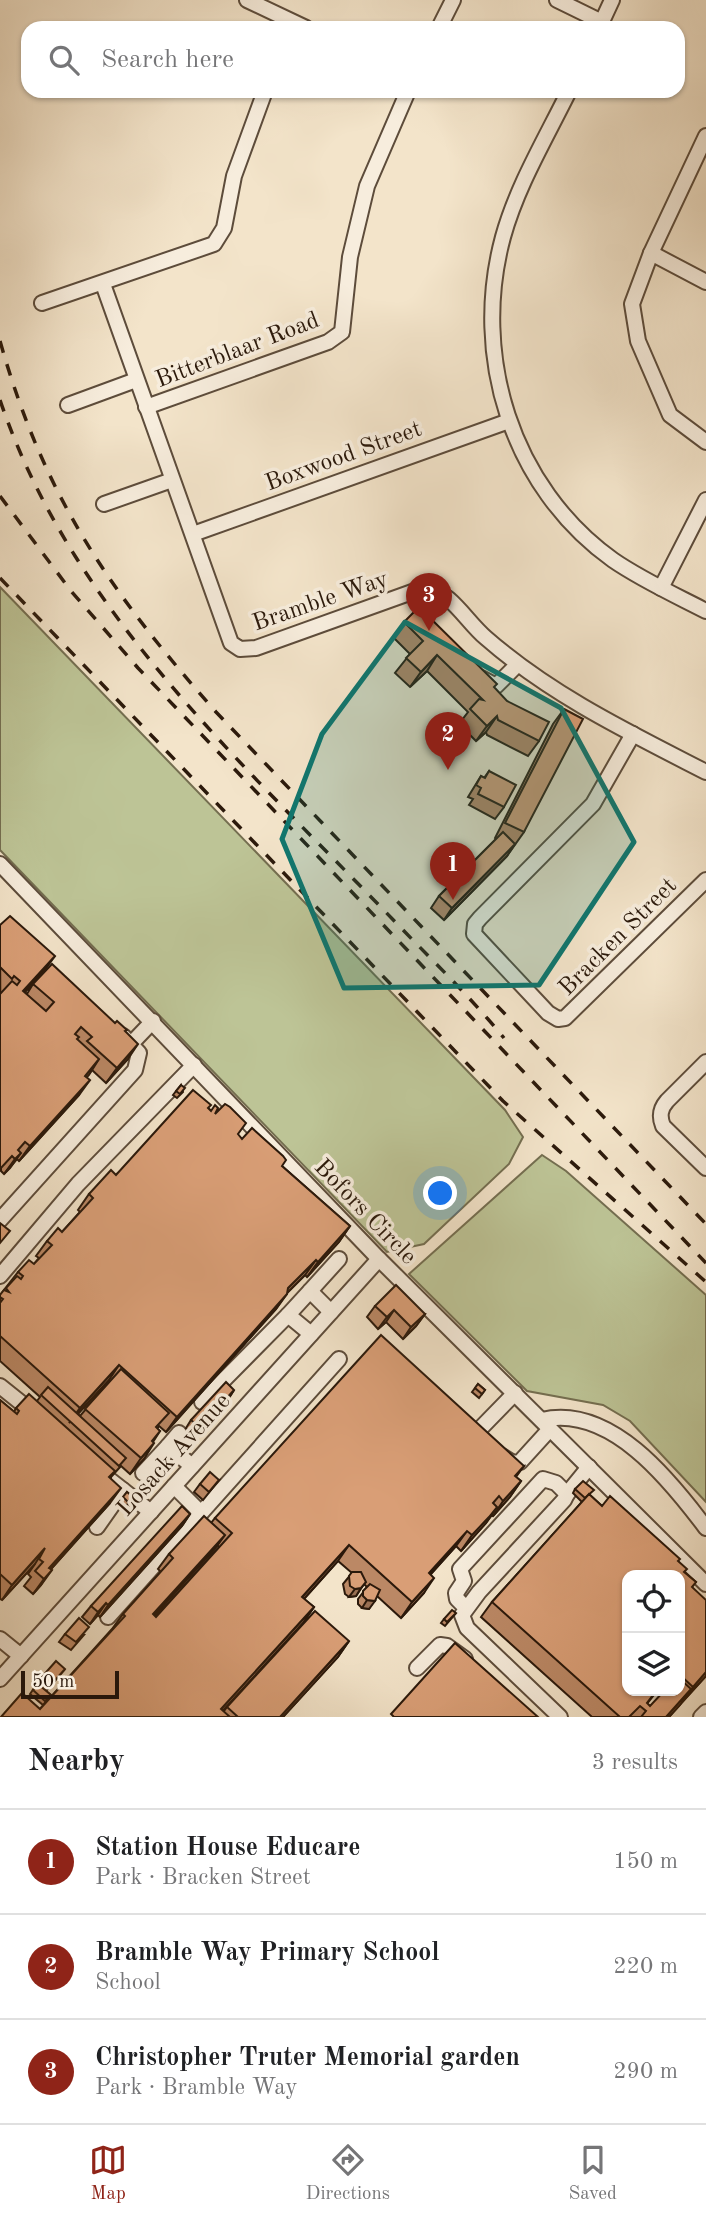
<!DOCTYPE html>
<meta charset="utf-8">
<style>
body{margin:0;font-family:"Old Standard TT",serif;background:#f2f2f2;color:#202124}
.controls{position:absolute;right:21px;bottom:21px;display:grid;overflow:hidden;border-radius:14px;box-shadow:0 2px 5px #0004}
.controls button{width:63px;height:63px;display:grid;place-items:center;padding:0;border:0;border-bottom:2px solid #e0e0e0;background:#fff;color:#202124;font:35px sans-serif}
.scale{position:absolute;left:21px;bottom:18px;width:98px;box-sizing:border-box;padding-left:7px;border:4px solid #2b190b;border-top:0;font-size:19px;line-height:24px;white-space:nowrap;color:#2b190b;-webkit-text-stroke:5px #f7eddd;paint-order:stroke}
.you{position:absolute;left:441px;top:1194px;width:24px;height:24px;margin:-18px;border:5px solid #fff;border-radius:50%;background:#1a73e8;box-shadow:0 0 0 10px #1a73e833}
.badge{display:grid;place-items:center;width:46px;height:46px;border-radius:50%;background:#8f2418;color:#fff;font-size:23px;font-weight:700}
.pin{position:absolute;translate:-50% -58px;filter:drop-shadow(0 2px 4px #0008)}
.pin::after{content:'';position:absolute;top:37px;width:24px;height:21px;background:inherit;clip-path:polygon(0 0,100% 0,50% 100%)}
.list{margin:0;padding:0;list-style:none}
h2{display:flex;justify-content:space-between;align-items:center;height:91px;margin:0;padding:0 28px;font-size:30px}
h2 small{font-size:23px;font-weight:400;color:#757577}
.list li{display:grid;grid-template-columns:46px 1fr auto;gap:21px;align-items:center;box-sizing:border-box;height:105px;padding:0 28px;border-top:2px solid #e0e0e0}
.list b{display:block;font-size:26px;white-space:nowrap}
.list p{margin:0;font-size:23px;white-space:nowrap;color:#757577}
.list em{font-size:23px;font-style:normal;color:#757577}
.icon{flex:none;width:38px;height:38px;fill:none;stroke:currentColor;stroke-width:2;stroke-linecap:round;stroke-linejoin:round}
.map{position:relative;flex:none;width:706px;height:1717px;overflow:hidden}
.search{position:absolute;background:#fff;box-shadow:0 2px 5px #0004;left:21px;right:21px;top:21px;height:77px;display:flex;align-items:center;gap:18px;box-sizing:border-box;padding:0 24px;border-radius:21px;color:#757577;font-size:26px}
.sheet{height:406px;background:#fff}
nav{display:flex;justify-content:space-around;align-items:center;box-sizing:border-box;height:98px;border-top:2px solid #e0e0e0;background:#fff;font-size:19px;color:#757577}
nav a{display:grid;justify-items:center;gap:4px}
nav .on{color:#8f2418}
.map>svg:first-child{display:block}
.green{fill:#bdc496;stroke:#746e50;stroke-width:2}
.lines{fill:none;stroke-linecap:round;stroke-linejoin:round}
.minor-casing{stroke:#5d4c3b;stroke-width:18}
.minor{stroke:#f7eddd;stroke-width:14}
.rail{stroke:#2b190b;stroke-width:3.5;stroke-dasharray:12 12;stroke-linecap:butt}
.wall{fill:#bb8865;stroke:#2b190b;stroke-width:2;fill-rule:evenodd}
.shaded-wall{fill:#986f53;stroke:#2b190b;stroke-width:2}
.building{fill:#d99e76;stroke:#2b190b;stroke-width:2}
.marked{fill:#0f766e;fill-opacity:0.2;stroke:#0f766e;stroke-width:5;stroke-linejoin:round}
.labels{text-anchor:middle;stroke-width:7;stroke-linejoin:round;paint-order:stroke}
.street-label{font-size:24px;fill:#2b190b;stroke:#f7eddd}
</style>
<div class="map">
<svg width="706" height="1717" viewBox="0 0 706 1717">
<rect width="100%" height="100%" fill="#f3e4ca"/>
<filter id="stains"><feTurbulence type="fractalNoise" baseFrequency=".00286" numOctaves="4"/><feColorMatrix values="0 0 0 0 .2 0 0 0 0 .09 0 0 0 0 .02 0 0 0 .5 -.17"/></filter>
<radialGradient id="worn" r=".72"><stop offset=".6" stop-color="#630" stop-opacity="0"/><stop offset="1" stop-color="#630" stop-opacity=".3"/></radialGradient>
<g class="green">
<polygon points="0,587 505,1110 523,1137 509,1164 424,1244 387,1252 0,850"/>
<polygon points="542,1155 566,1171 706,1295 706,1502 630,1421 603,1405 527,1391 409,1274"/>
</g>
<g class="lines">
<defs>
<g id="minor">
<polyline points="247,0 306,28"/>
<polyline points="557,0 602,22"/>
<polyline points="439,28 453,0"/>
<polyline points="599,28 612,0"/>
<path d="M569,91C546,138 517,186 503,237C471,355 511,487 613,560C642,580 675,595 706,611"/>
<polyline points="706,136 651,253 632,304 638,341 670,415 706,442"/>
<polyline points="651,253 706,282"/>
<path d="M103,284L231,643L240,649L256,648L426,587C452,593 466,621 486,638C551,695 630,733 706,772"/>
<polyline points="42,303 214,244 224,228 234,176 265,91"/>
<polyline points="68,405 136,380"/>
<polyline points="146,407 328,342 342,332 350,257 367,186 408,91"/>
<polyline points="104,504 172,480"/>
<polyline points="193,534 509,421"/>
<polyline points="661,588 706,500"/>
<polyline points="481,678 496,686 517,665"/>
<polyline points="633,734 593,804 480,918 475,924 474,934 548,1013 558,1019 565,1018 706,880"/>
<polyline points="0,864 379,1259 706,1584"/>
<polyline points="131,1044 153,1021"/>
<path d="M706,1062L667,1101C660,1109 659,1116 663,1126L706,1168"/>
<polyline points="0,1220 135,1070 139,1053 123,1036"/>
<polyline points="0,1276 78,1184 194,1065"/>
<polyline points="310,1291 339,1259"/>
<polyline points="311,1334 288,1315 310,1291 331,1312"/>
<polyline points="0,1386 35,1414"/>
<polyline points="202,1402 288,1315"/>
<path d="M542,1420C610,1404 670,1480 706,1528"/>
<polyline points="476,1433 515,1393"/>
<polyline points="168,1446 179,1433"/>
<polyline points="502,1456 513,1463 520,1462 550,1429"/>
<polyline points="143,1473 168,1446 192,1466"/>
<polyline points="105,1476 151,1512"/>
<polyline points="567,1494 589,1467"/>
<polyline points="201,1513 339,1359"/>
<polyline points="97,1527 123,1490"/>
<polyline points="466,1608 457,1599 456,1593 464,1581 460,1569 543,1479 556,1483 567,1494 564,1500 479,1592 462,1615 467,1628 560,1717"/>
<polyline points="108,1617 201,1513 174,1486"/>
<polyline points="0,1639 21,1656"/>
<polyline points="417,1668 440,1645 447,1646 465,1659"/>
<polyline points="0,1679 379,1259"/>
<polyline points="701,1717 706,1712"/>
</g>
</defs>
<use href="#minor" class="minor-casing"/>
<use href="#minor" class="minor"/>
<g class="rail">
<path d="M0,341C44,497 110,592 216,712L706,1224"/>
<path d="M0,400C73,616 250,770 403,930C437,965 473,1000 504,1038"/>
<polyline points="0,496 71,591 138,668 706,1263"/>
<polyline points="0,578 503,1101 706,1282"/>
</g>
</g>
<g class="wall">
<polygon points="404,622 494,688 539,741 528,756 487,735 486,732 476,741 459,724 468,712 427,671 410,687 395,673 410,654 394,638"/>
<polygon points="564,709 524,832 507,856 444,920 431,908 439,896 496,839 495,838 553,724"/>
<polygon points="489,771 504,807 495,819 469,805 473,799 468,797 481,776 484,778"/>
<polygon points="0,925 44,971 25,992 27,994 33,984 125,1032 128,1059 106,1083 92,1070 86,1077 79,1095 19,1161 17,1159 4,1174 1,1171"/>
<polygon points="181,1085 183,1092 177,1098 173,1095"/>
<path d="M208,1108L242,1139L282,1166L350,1226L339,1242L307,1277L305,1275L287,1293L276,1309L166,1432L159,1426L157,1429L160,1431L153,1442L144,1459L130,1474L121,1466L111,1477L110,1503L51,1569L41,1585L33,1594L24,1586L31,1577L28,1574L35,1564L2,1600L0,1599V1400L14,1412L16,1408L37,1401L40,1397L0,1361V1295L18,1272L34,1264L39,1258L36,1256L47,1241L62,1232L80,1212L78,1210L89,1194ZM109,1380L110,1381L80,1416L78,1414Z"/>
<polygon points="375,1306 425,1314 416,1326 403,1339 386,1322 378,1329 367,1317"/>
<polygon points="478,1384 485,1390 479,1398 472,1392"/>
<polygon points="234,1390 229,1398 194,1436 186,1428 191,1420"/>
<path d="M524,1466L516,1477L521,1481L510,1497L493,1516L492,1515L486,1523L461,1551L456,1546L431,1574L424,1593L401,1618L377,1596L369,1609L362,1608L358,1604V1599L367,1587L364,1584L356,1596L349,1597L345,1594L343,1584L352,1573L338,1561L304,1599L314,1607L303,1623L223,1711H224L227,1707L349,1641L338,1657L283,1717H1L40,1709L112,1629L123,1614L161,1572L158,1569L169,1554L211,1523L215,1518ZM217,1545L219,1547L156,1617L155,1615Z"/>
<polygon points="219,1480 203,1500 194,1492 200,1484"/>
<path d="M575,1489L590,1495L602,1506L678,1561L685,1572L696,1582L692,1587L706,1676L669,1717H592L481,1617L492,1602L582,1502L573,1493ZM680,1575V1691L650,1706L647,1704L657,1691H627Z"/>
<polygon points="127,1492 133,1497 126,1506 120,1501"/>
<polygon points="190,1514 182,1526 100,1617 98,1615 90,1624 82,1617 91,1606"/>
<polygon points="456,1613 445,1626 441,1623 444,1619"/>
<polygon points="65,1634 84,1635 71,1650 59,1642"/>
<polygon points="65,1669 46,1691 51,1695 43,1705 30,1694 41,1678"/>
</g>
<g class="shaded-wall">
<polygon points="437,655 427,671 410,687 421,672"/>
<polygon points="497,716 486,732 476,741 487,726"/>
<polygon points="515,844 507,856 444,920 452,908"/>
<polygon points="55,956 44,971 12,1006 23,991"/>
<polygon points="138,1044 128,1059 106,1083 117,1068"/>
<polygon points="99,1059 89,1075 74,1091 85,1076"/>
<polygon points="90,1080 79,1095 19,1161 30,1146"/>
<polygon points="21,1153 10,1168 4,1174 15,1159"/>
<polygon points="350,1226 339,1242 307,1277 318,1262"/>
<polygon points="316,1260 305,1275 277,1303 288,1288"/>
<polygon points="287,1294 276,1309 166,1432 177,1417"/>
<polygon points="394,1310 386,1322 378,1329 387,1317"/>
<polygon points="425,1314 416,1326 403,1339 411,1327"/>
<polygon points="119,1365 109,1380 69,1423 80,1408"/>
<polygon points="234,1390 229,1398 194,1436 200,1428"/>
<polygon points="154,1443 144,1459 130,1474 141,1458"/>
<polygon points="521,1481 510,1497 493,1516 503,1501"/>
<polygon points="121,1488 110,1503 43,1578 49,1568"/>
<polygon points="497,1507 486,1523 461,1551 472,1535"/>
<polygon points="190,1514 182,1526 100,1617 108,1605"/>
<polygon points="467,1531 456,1546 418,1588 429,1573"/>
<polygon points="225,1535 214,1550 142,1629 153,1614"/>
<polygon points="349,1545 338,1561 292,1612 302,1597"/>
<polygon points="45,1548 35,1564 2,1600 12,1585"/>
<polygon points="52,1570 41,1585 33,1594 44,1579"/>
<polygon points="434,1578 424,1593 401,1618 412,1602"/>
<polygon points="361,1588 356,1596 349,1597 355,1589"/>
<polygon points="367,1600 375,1601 369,1609 362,1608"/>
<polygon points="106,1603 98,1615 90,1624 98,1612"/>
<polygon points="314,1607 303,1623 217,1717 221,1709"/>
<polygon points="349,1641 338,1657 283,1717 280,1717"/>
<polygon points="706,1672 706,1676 682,1702 693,1687"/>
<polygon points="691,1689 680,1705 669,1717 666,1717"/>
</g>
<g class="building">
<polygon points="419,607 497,684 494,687 507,701 549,722 539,741 498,720 497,716 487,726 470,709 479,699 483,700 437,655 421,672 406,658 423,641 404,622"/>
<polygon points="564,709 583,719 524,832 505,823"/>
<polygon points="489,771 516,785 504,807 478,794 481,788 476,785 481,776 485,778"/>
<polygon points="503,832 515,844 452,908 439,896"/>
<polygon points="10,916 55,956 23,991 46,1011 54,1002 33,984 52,964 115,1023 117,1021 127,1030 125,1031 138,1044 117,1068 87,1041 92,1037 81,1027 75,1034 79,1037 77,1039 99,1059 85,1076 90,1080 30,1146 25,1142 18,1150 21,1153 15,1159 12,1156 0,1169 0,994 12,981 17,985 20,981 14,976 12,979 0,967 0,925"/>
<polygon points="181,1085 185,1088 180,1094 176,1091"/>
<polygon points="193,1090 211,1105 208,1108 211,1111 215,1105 218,1108 215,1114 225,1104 230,1107 246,1123 238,1134 242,1139 252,1128 283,1156 286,1160 282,1166 350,1226 318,1262 316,1260 288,1288 287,1294 177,1417 119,1365 80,1408 0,1336 0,1303 3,1299 0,1297 0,1295 4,1290 9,1292 6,1288 17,1276 21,1279 23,1276 18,1272 29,1260 34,1264 52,1245 47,1241 58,1228 62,1232 93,1198 89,1194 111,1170 116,1175"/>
<polygon points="0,1223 10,1231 0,1243"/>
<polygon points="396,1285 425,1314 411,1327 394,1310 387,1317 375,1306"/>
<polygon points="381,1335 524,1466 515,1476 521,1481 503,1501 499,1496 493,1503 497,1507 489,1517 472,1535 467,1531 429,1573 434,1578 412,1602 349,1545 302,1597 314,1607 221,1709 230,1717 1,1717 22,1693 40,1709 125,1616 123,1614 173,1558 169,1554 204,1516 225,1535 153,1614 156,1617 232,1533 215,1518"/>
<polygon points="121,1369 169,1413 156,1427 160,1431 152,1441 154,1443 141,1458 85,1409"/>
<polygon points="226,1382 234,1390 200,1428 191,1420"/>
<polygon points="478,1384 485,1390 482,1394 475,1388"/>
<polygon points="48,1387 126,1458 119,1466 41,1395"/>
<polygon points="29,1394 115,1471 109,1477 121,1488 49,1568 52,1570 44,1579 35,1571 43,1562 39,1559 45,1548 12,1585 0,1574 0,1400 17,1414 19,1411 16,1408"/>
<polygon points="210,1472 219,1480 209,1492 200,1484"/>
<polygon points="583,1481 594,1490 585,1498 575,1489"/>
<polygon points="127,1492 133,1497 128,1502 123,1497"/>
<polygon points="589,1494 602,1506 610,1496 680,1559 678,1561 687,1569 684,1572 696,1582 692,1587 706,1600 706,1672 693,1687 680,1675 680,1575 627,1575 627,1691 656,1691 647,1703 650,1706 664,1691 680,1691 680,1679 691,1689 666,1717 641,1717 646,1711 640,1706 629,1717 620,1717 492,1602"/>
<polygon points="182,1506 190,1514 108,1605 106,1603 98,1612 91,1606"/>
<polygon points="352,1572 361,1572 366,1582 361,1588 355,1589 350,1586 349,1576"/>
<polygon points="370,1584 380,1590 375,1601 367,1600 363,1596 363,1591"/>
<polygon points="452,1610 456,1613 447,1622 444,1619"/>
<polygon points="315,1611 349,1641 280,1717 238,1717 227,1707"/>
<polygon points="79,1618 89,1627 76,1642 65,1634"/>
<polygon points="455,1643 538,1717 394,1717 391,1714"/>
<polygon points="56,1661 65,1669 50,1686 41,1678"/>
<polygon points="38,1684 51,1695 45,1701 33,1690"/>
</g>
<path class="marked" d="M405,622L561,708L634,842L539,985L344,988L282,839L322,734Z"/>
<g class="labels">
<g class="street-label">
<text transform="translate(237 349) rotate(-21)" y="8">Bitterblaar Road</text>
<text transform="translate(343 455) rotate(-20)" y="8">Boxwood Street</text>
<text transform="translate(320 600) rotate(-19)" y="8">Bramble Way</text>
<text transform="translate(617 936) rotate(-45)" y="8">Bracken Street</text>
<text transform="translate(366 1211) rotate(46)" y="8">Bofors Circle</text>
<text transform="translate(173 1454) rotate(-48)" y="8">Losack Avenue</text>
</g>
</g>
<rect width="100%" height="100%" filter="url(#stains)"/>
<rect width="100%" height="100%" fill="url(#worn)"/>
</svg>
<div class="controls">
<button><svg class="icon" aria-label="locate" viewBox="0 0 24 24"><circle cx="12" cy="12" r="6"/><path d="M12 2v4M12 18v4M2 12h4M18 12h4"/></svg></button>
<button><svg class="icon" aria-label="layers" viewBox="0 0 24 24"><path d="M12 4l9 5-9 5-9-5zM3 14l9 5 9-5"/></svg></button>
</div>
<div class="scale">50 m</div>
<div class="you"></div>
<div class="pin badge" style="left:453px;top:900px">1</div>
<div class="pin badge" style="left:448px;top:770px">2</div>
<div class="pin badge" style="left:429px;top:631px">3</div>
<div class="search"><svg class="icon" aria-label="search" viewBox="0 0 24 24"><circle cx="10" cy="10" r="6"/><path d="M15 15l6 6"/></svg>Search here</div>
</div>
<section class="sheet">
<h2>Nearby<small>3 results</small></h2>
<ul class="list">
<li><span class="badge">1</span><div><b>Station House Educare</b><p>Park · Bracken Street</p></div><em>150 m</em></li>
<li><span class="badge">2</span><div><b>Bramble Way Primary School</b><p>School</p></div><em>220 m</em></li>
<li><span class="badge">3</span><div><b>Christopher Truter Memorial garden</b><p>Park · Bramble Way</p></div><em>290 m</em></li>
</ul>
</section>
<nav>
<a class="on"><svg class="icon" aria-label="map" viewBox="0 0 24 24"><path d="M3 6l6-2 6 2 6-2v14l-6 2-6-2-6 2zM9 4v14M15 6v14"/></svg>Map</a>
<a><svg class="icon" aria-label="directions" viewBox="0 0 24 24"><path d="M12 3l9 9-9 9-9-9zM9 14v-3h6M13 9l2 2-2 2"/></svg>Directions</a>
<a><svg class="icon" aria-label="saved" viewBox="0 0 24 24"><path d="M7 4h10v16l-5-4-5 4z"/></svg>Saved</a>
</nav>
